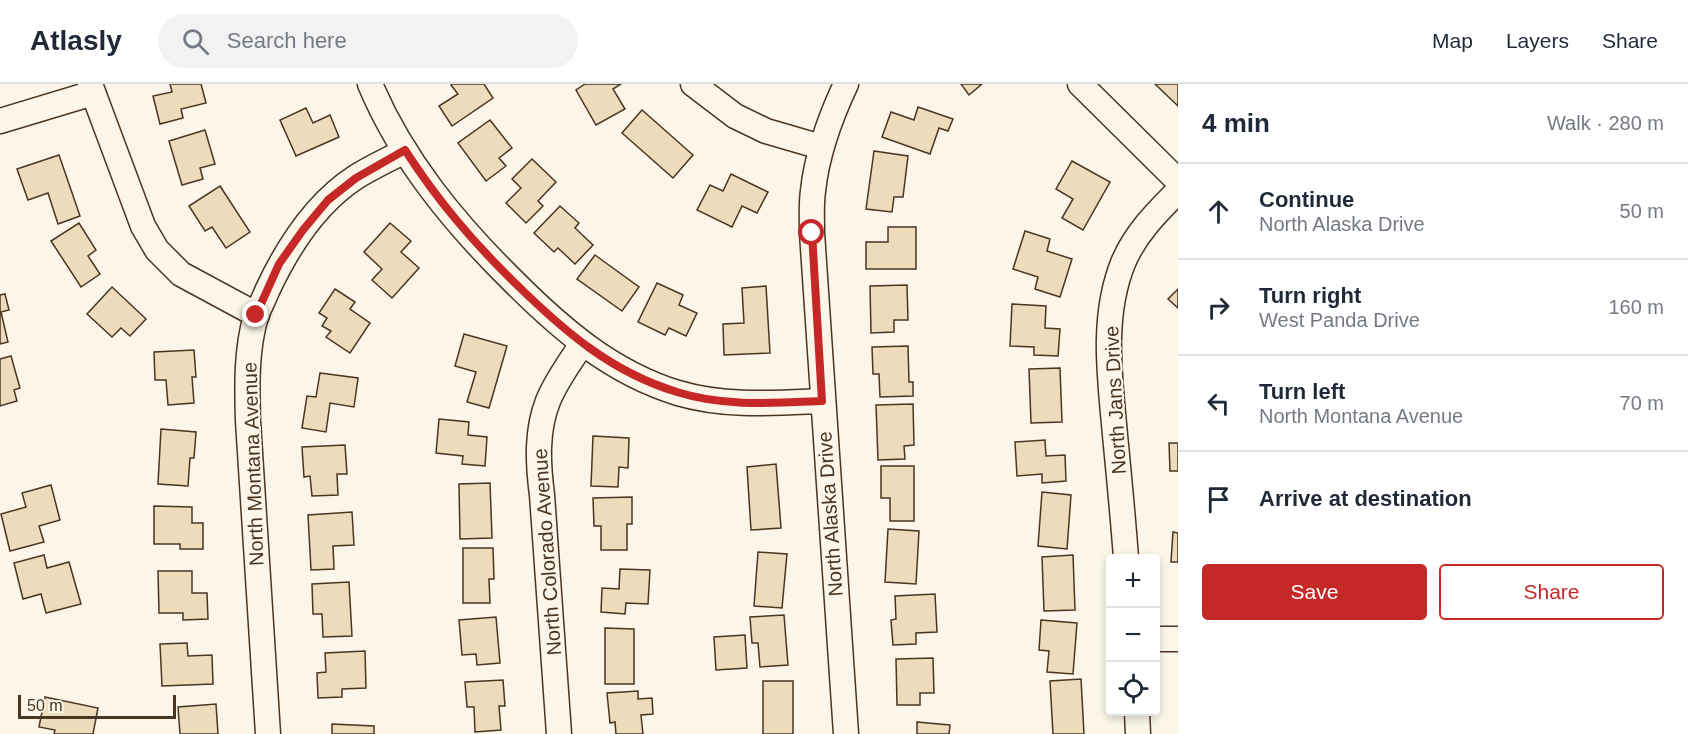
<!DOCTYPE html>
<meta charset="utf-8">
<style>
body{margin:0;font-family:Arial,sans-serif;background:#f2f2f3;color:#1f2937}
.controls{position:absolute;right:18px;bottom:18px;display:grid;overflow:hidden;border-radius:6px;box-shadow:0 3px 9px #0003}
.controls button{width:54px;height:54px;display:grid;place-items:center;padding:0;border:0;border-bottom:2px solid #e0e1e3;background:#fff;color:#1f2937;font:30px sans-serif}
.scale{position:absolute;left:18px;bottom:15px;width:158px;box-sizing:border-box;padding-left:6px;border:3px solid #4a3520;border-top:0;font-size:16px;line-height:21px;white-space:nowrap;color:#4a3520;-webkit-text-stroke:4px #fbf6e9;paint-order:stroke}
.stop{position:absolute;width:18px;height:18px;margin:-14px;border:4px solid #c62828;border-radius:50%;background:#fff}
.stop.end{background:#c62828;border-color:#fff;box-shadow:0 2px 6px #0008}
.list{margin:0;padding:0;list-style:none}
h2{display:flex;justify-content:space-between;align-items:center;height:78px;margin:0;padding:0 24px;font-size:26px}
h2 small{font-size:20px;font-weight:400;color:#747a83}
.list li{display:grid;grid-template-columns:39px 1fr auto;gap:18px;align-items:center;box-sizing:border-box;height:96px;padding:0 24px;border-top:2px solid #e0e1e3}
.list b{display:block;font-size:22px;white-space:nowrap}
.list p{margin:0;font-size:20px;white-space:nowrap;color:#747a83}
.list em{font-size:20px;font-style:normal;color:#747a83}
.actions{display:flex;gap:12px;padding:18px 24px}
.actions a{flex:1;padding:14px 0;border:2px solid #c62828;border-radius:6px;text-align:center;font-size:21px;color:#c62828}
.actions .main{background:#c62828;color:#fff}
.icon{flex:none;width:33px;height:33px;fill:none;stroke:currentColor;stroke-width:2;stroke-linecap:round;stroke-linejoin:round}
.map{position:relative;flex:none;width:1178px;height:650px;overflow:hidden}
header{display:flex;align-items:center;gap:36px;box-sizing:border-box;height:84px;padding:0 30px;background:#fff;border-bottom:2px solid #e0e1e3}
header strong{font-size:28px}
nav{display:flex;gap:33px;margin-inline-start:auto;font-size:21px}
.search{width:420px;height:54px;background:#f2f2f3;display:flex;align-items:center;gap:15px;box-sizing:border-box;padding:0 21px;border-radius:33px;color:#747a83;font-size:22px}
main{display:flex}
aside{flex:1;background:#fff}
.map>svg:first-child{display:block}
.building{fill:#ecdcbc;stroke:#4a3520;stroke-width:1.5}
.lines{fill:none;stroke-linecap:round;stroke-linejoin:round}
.minor-casing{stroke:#4a3520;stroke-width:27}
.minor{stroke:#fbf6e9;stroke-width:24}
.route{stroke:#c62828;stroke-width:8}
.labels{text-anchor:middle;stroke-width:4.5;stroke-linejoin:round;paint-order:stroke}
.street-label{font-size:20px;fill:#4a3520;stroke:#fbf6e9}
</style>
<header>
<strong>Atlasly</strong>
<div class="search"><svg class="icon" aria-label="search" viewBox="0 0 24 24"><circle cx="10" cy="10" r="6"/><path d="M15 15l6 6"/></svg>Search here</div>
<nav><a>Map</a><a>Layers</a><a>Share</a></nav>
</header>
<main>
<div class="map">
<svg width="1178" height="650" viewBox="0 0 1178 650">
<rect width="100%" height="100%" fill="#fbf6e9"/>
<g class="building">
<polygon points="170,0 201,0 206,19 181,25 183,34 160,40 153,12 172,8"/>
<polygon points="452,0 484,0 493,14 452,42 439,22 458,10 451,1"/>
<polygon points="585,0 621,0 613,5 625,25 596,41 576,6"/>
<polygon points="961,0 982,0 969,11"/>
<polygon points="1155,0 1178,0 1178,22"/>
<polygon points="918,23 953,35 948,47 939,44 930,70 882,53 891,28 914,36"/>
<polygon points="306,24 313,39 330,31 339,53 296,72 280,36"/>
<polygon points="642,26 693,71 673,94 622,49"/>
<polygon points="490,36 512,64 499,74 506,82 486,97 458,59"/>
<polygon points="205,46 215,80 200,84 203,95 182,101 169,57"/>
<polygon points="874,67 908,72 903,113 894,113 892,128 866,125"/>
<polygon points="59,71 80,132 58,140 48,109 28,116 17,85"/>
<polygon points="532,75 556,98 538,117 543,122 526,139 506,119 521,104 512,95"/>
<polygon points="1072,77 1110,98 1083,146 1062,134 1073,115 1056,105"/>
<polygon points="731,90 768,108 757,129 742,122 732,143 697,126 710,101 723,107"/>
<polygon points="220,102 250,148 226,164 212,143 205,147 189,122"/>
<polygon points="560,122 579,139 575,144 593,161 575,180 558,164 554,168 534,149"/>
<polygon points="79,139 96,166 88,172 100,190 81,203 51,157"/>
<polygon points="390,139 411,157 401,168 419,184 392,214 372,196 382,185 364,168"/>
<polygon points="888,143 916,143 916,185 866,185 866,158 888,158"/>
<polygon points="1025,147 1050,155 1047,167 1072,175 1060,213 1035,205 1038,193 1013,185"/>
<polygon points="595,171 639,203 622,227 577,195"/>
<polygon points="657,199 683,211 679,221 697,229 686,252 669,244 665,251 638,238"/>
<polygon points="907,201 908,236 894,236 894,248 871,249 870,202"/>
<polygon points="766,202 770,269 724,271 723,240 744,239 742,204"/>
<polygon points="112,203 146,235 130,252 121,244 112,253 87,230"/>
<polygon points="335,205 355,218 350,225 370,239 350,269 326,253 331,247 322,242 327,234 319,229"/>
<polygon points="1178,205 1178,224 1168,215"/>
<polygon points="5,210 9,226 1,228 8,258 0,260 0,211"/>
<polygon points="1012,220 1046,222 1045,244 1060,245 1058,272 1034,271 1034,263 1010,262"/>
<polygon points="464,250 507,262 489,324 467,318 476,288 455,282"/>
<polygon points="908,262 909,298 913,298 913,312 880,313 879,290 873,290 872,263"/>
<polygon points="194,266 196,293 192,293 194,319 168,321 166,296 155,296 154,268"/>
<polygon points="11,272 20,304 14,306 17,317 0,322 0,275"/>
<polygon points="1060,284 1062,338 1031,339 1029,285"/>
<polygon points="320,289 358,294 354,323 330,319 326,348 302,344 307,312 316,313"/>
<polygon points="913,320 914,361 904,362 905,375 878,376 876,321"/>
<polygon points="439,335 469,338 468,351 487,353 485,382 462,380 463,372 436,369"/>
<polygon points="161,345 196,348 194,374 190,374 188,402 158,400"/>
<polygon points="593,352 629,354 628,384 619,383 618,403 591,402"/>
<polygon points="1045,356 1046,372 1065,371 1066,397 1042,399 1042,390 1017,392 1015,358"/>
<polygon points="1169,359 1178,359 1178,387 1170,387"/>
<polygon points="345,361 347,390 337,390 338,411 312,412 310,392 304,393 302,363"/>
<polygon points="776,380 781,444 751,446 747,383"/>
<polygon points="881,382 914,382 914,437 890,437 890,414 881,414"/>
<polygon points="490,399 492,454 460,455 459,400"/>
<polygon points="51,401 60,436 39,442 44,458 10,467 1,430 26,423 22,409"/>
<polygon points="1042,408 1071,411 1067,465 1038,462"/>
<polygon points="632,413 632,440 627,440 627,466 601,466 601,442 594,442 593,414"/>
<polygon points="154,422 192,423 192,439 203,439 203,465 180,465 180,460 154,460"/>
<polygon points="352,428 354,461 333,462 334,485 311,486 308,431"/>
<polygon points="888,445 919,447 916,500 885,498"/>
<polygon points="1173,448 1178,449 1178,478 1171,478"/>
<polygon points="463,464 493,464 494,495 489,495 490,519 463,519"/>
<polygon points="758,468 787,470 782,524 754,522"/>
<polygon points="44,471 47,484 69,478 81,520 46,529 41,510 23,515 14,479"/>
<polygon points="1073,471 1075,526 1044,527 1042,473"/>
<polygon points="620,485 650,486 648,520 626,519 625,530 601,528 602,504 619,505"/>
<polygon points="158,487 192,487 192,509 207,509 208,535 183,536 183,529 159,529"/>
<polygon points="349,498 352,552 323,553 322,530 313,530 312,500"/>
<polygon points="935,510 937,548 916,549 916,560 893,561 891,536 896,535 895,512"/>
<polygon points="784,531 788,581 760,583 758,559 752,559 750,533"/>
<polygon points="496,533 500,579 477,581 476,570 462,571 459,536"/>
<polygon points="1041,536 1077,539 1073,590 1047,588 1049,567 1039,566"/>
<polygon points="605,544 634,545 634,600 605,600"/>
<polygon points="745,551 747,584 716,586 714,553"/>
<polygon points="187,559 188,572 212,571 213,600 162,602 160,560"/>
<polygon points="365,567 366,604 342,605 342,613 318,614 317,589 326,588 325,569"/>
<polygon points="933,574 934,609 920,609 920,621 897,621 896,575"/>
<polygon points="1081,595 1084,650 1053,650 1050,597"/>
<polygon points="503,596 505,622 499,622 501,646 475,648 474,623 467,623 465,598"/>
<rect x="763" y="597" width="30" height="53"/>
<polygon points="638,607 638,615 652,614 653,630 641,631 643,650 616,650 615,638 610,639 607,609"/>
<polygon points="45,613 98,624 93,650 54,650 55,646 39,643"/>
<polygon points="216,620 218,650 180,650 178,623"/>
<polygon points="917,638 950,641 949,650 917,650"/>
<polygon points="332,640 374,642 374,650 332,650"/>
</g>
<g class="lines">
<defs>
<g id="minor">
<polyline points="90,0 143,142 157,166 181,190 257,231"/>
<path d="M370,0C402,76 455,140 514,198C561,245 612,289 678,309C725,323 774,319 822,317"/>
<polyline points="693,0 735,32 766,47 821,63"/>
<polyline points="1080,0 1178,97"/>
<polyline points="0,37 93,9"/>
<path d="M1126,474C1123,433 1119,392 1115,351C1110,294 1101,234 1123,179C1135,150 1156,129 1178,107"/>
<polyline points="1156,555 1178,555"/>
<polyline points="1137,628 1138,650"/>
<path d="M268,650L248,337C247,302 246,266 256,232C259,224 264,215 267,207C287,164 316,119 356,93C372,83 389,75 405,67"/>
<path d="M559,650L542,411C538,380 536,347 548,317C556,297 570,278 582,260"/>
<path d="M846,650L812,149C812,135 811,121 813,107C817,69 830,34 846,0"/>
</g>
</defs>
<use href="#minor" class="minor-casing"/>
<use href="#minor" class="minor"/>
</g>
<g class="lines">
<path class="route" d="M256,231L279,180L303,146L328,116L356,94L405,66C438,117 472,157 516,200C564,247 611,288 677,308C724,323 774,319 822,317L812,149"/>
</g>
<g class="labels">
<g class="street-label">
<text transform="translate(1115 316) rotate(-93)" y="7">North Jans Drive</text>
<text transform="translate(253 380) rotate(-92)" y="7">North Montana Avenue</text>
<text transform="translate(830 430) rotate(-94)" y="7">North Alaska Drive</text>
<text transform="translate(547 468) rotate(-94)" y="7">North Colorado Avenue</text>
</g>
</g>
</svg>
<div class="controls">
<button>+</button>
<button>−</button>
<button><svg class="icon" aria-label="locate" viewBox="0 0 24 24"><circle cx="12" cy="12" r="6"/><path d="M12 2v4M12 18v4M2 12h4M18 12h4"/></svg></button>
</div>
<div class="scale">50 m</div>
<div class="stop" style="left:812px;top:149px"></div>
<div class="stop end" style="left:256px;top:231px"></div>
</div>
<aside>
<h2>4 min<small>Walk · 280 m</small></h2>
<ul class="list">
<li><svg class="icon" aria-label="ahead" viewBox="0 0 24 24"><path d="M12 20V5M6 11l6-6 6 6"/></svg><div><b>Continue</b><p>North Alaska Drive</p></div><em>50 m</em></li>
<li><svg class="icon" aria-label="right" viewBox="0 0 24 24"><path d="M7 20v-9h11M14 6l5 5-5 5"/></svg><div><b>Turn right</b><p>West Panda Drive</p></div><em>160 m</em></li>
<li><svg class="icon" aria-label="left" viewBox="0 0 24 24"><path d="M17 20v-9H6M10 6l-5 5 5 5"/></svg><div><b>Turn left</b><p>North Montana Avenue</p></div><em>70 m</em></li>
<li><svg class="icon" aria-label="arrive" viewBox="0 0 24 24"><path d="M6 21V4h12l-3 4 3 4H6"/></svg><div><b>Arrive at destination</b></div></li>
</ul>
<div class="actions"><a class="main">Save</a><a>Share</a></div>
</aside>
</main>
